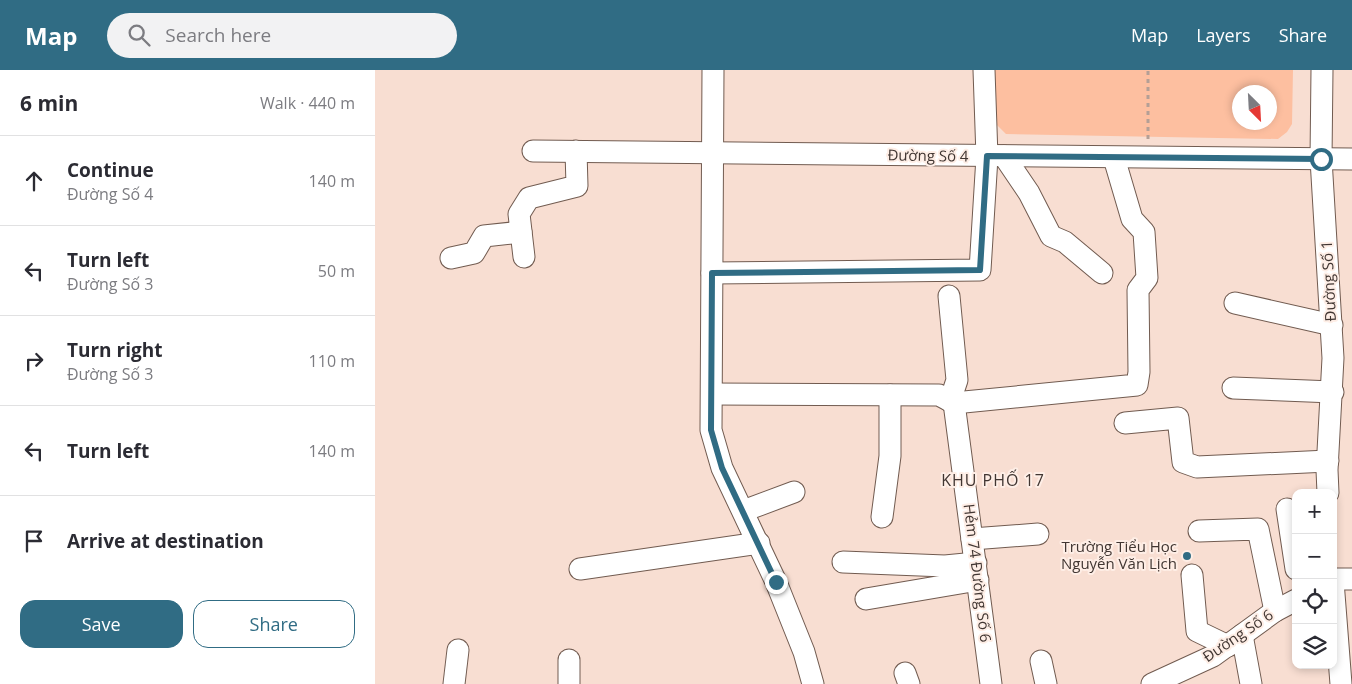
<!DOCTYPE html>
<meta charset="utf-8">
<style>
body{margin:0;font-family:"Open Sans",sans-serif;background:#f2f2f3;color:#2b2b33}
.controls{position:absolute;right:15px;bottom:15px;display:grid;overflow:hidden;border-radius:10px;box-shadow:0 2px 8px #0003}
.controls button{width:45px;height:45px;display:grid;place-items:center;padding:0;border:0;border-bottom:1px solid #e1e1e2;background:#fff;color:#2b2b33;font:25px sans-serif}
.compass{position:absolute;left:857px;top:15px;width:45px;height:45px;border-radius:50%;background:#fff;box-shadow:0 2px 8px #0003;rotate:156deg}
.stop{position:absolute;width:15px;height:15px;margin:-11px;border:4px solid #306c84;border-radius:50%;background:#fff}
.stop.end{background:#306c84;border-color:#fff;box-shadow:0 1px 5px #0008}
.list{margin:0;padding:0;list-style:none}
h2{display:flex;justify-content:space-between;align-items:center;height:65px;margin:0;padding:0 20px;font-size:21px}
h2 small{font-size:16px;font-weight:400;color:#7c7c81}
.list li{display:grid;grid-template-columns:32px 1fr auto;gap:15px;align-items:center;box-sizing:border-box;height:90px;padding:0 20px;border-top:1px solid #e1e1e2}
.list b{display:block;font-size:19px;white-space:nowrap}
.list p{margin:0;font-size:16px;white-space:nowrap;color:#7c7c81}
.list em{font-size:16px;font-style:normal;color:#7c7c81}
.actions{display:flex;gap:10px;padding:15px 20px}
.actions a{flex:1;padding:11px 0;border:1px solid #306c84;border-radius:15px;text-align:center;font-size:18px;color:#306c84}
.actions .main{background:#306c84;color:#fff}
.icon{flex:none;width:28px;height:28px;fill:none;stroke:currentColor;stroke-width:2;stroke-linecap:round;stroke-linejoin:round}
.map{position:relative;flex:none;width:977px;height:614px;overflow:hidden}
header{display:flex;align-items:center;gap:30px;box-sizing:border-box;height:70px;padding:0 25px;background:#306c84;color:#fff}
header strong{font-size:24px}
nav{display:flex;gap:28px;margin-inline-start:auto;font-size:18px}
.search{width:350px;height:45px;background:#f2f2f3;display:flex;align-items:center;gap:12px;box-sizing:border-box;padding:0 18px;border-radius:28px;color:#7c7c81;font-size:19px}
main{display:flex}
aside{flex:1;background:#fff}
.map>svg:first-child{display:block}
.green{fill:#fdbfa0;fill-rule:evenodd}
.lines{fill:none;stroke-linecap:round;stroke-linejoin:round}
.minor-casing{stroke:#715b50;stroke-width:23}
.path{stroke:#b49f96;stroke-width:3;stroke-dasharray:4 4;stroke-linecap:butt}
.minor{stroke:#fff;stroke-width:21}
.route{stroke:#306c84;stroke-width:6}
.poi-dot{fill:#306c84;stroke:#feeee6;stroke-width:2}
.labels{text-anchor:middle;stroke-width:4;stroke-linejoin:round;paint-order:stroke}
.street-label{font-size:15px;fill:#413632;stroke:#feeee6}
.poi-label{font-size:15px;fill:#413632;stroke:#feeee6;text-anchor:end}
.neighbourhood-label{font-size:16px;letter-spacing:1px;fill:#413632;stroke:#feeee6}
</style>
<header>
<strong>Map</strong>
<div class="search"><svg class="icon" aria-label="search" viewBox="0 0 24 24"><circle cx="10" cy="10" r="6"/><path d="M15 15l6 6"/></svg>Search here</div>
<nav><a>Map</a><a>Layers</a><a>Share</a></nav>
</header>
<main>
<aside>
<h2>6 min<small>Walk · 440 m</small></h2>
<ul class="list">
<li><svg class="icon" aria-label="ahead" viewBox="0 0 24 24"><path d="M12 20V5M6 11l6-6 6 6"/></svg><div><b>Continue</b><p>Đường Số 4</p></div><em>140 m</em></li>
<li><svg class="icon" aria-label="left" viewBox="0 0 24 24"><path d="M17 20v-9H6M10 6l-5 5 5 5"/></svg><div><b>Turn left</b><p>Đường Số 3</p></div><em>50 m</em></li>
<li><svg class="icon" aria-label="right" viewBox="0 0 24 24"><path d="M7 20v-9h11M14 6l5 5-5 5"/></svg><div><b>Turn right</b><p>Đường Số 3</p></div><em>110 m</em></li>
<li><svg class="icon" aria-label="left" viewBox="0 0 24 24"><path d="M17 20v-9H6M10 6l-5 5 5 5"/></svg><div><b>Turn left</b></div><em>140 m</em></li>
<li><svg class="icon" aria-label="arrive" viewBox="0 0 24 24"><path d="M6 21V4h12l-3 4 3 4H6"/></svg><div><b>Arrive at destination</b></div></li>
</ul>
<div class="actions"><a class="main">Save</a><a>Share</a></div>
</aside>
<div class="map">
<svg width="977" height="614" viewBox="0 0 977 614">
<rect width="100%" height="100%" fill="#f8ded2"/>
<path class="green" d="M620,0H918L917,54L912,62L903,69L631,64L618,51ZM864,22H894V52H864Z"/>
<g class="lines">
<defs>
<g id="minor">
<polyline points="338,0 336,360 347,398 401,512 429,582 438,614"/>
<polyline points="947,0 946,89 958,288 952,400 953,423"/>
<polyline points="158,81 977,89"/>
<polyline points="629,86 654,123 676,166 690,172 727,203"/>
<polyline points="149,187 144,144 154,128 202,116 201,81"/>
<polyline points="76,188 99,183 109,166 146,162"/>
<polyline points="337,203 605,200 612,87 609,0"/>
<polyline points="574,226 582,310 575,331"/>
<polyline points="860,233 957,255"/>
<polyline points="858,318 958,322"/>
<polyline points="337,324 564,325 579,333 762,315 764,302 763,220 772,208 769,162 757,149 739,88"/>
<polyline points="579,333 616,614"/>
<polyline points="750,353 803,348 808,392 822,397 953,391"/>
<polyline points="912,439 921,499"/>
<polyline points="368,441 419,422"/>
<polyline points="507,447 515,386 515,325"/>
<polyline points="824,461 883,459 900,541"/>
<polyline points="597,469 663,464"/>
<polyline points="468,492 570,496 601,493"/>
<polyline points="205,499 384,473"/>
<polyline points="817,505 822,561 853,576"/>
<polyline points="958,509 977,509"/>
<polyline points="958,511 966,614"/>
<polyline points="491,529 603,510"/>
<polyline points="867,565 876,614"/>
<polyline points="666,591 671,614"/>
<polyline points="530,603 534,614"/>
<polyline points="79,614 83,580"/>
<polyline points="194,614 194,590"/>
<polyline points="777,614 838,586 900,541 921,530"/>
</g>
</defs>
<use href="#minor" class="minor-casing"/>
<polyline class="path" points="773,69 773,0"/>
<use href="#minor" class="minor"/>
</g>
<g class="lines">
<polyline class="route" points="401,512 347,398 336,360 337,203 605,200 612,86 946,89"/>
</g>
<circle class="poi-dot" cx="812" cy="486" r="5"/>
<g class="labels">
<g class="street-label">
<text transform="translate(553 86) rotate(1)" y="5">Đường Số 4</text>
<text transform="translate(954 211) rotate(-93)" y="5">Đường Số 1</text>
<text transform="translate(602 503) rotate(83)" y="5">Hẻm 74 Đường Số 6</text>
<text transform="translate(863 566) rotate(-34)" y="5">Đường Số 6</text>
</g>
<g class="poi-label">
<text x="802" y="482">Trường Tiểu Học<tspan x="802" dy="17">Nguyễn Văn Lịch</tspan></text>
</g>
<g class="neighbourhood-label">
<text x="618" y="416">KHU PHỐ 17</text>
</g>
</g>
</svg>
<div class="controls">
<button>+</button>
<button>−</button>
<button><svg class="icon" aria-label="locate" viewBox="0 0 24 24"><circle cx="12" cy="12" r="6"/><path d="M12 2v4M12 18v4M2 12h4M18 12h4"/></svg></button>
<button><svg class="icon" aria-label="layers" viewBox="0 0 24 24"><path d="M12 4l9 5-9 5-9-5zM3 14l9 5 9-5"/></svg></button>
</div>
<svg class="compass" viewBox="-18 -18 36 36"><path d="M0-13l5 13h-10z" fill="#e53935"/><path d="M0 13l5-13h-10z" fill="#7c7c81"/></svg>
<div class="stop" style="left:946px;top:89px"></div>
<div class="stop end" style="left:401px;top:512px"></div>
</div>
</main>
